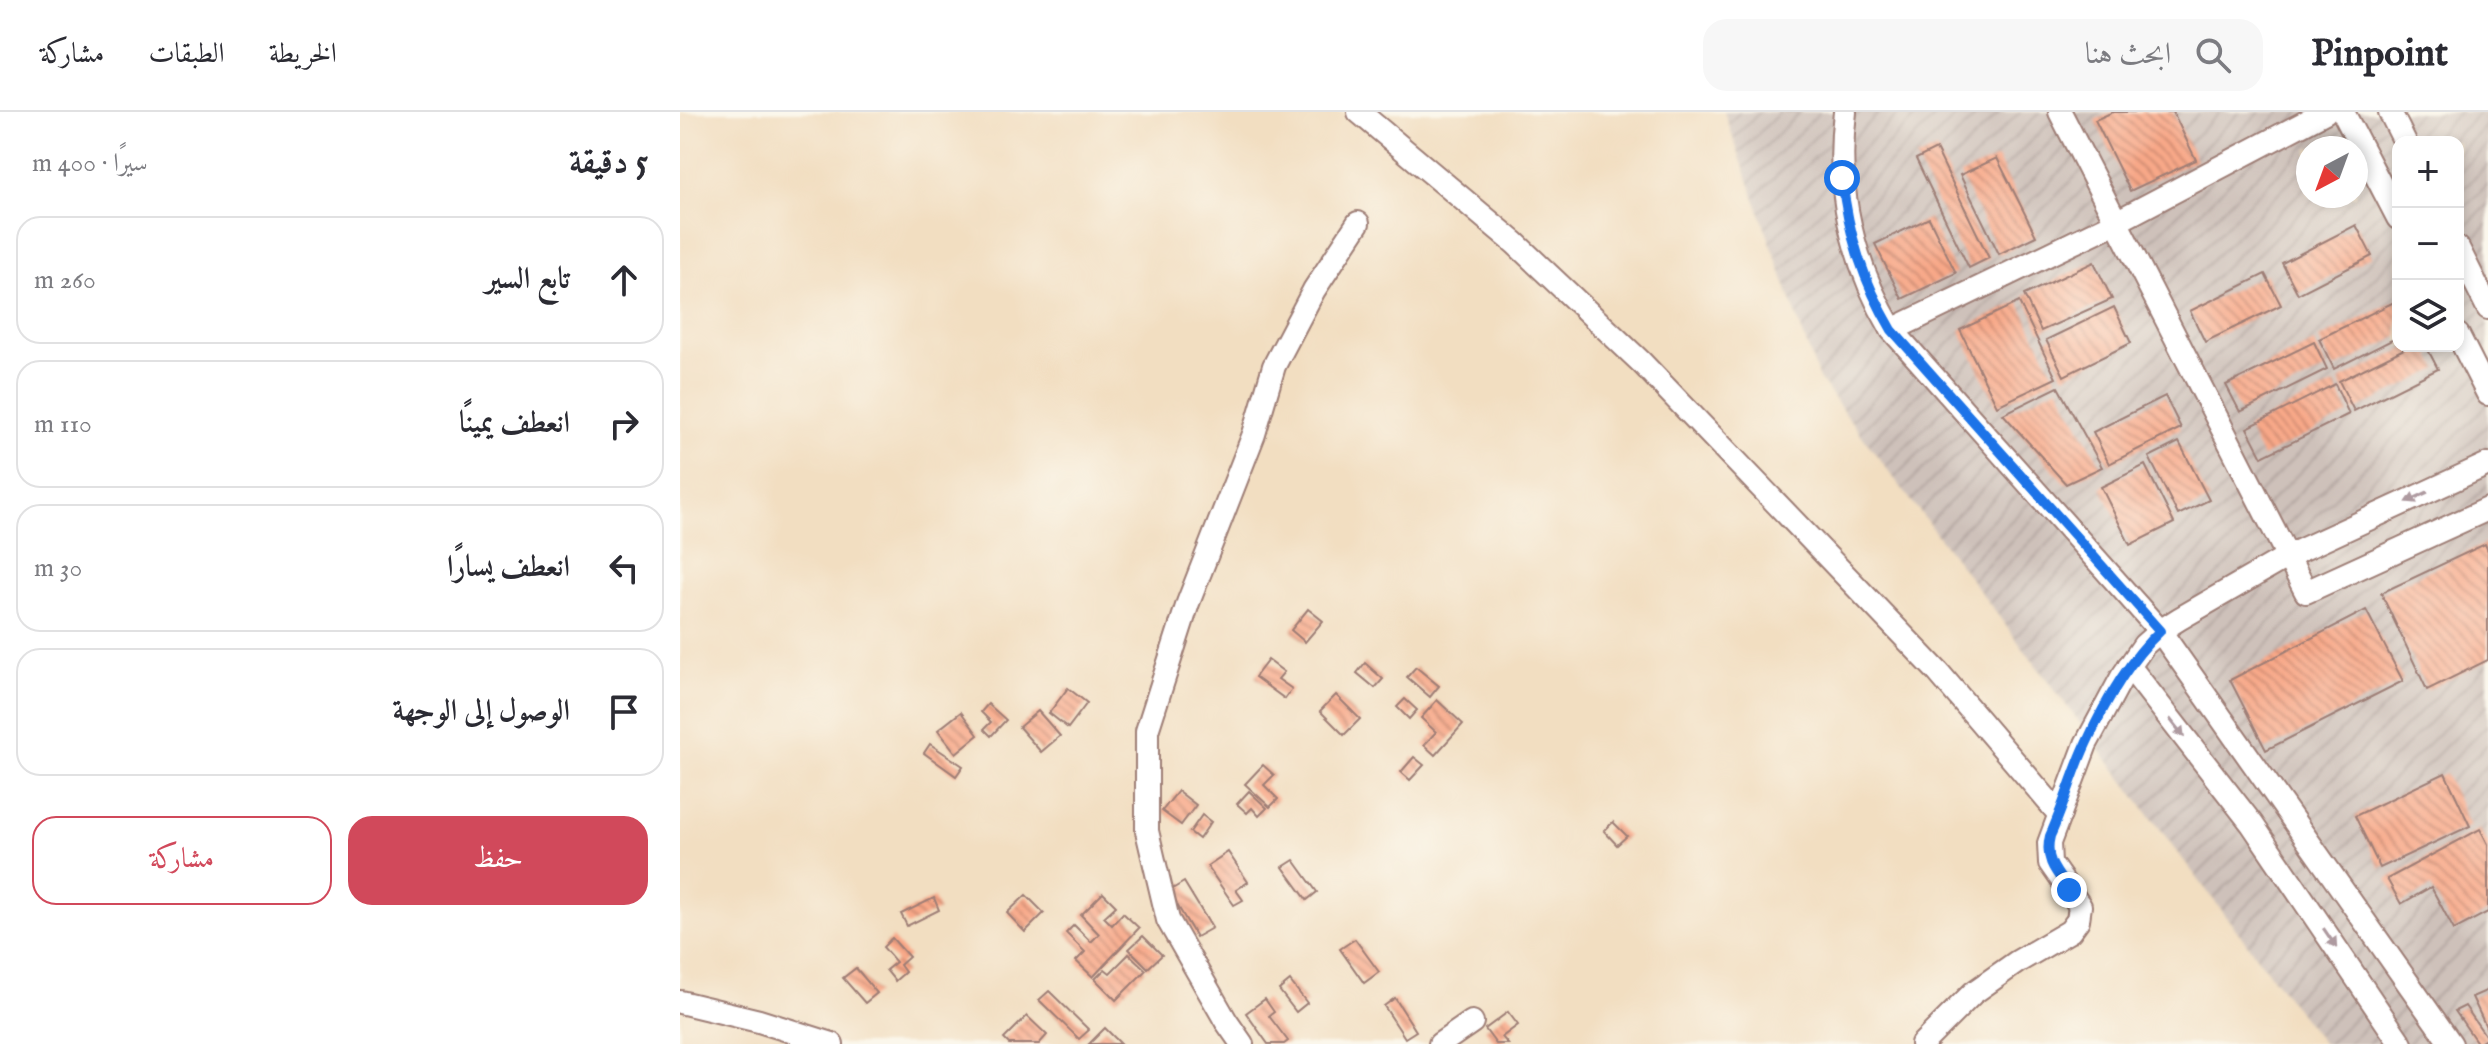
<!DOCTYPE html>
<html lang="ar">
<meta charset="utf-8">
<style>
body{margin:0;font-family:"IM FELL English",Amiri,serif;background:#f7f7f7;color:#2b2b33;direction:rtl}
.controls{position:absolute;right:24px;top:24px;display:grid;overflow:hidden;border-radius:16px;box-shadow:0 4px 12px #0003}
.controls button{width:72px;height:72px;display:grid;place-items:center;padding:0;border:0;border-bottom:2px solid #e1e1e2;background:#fff;color:#2b2b33;font:40px sans-serif}
.compass{position:absolute;left:1616px;top:24px;width:72px;height:72px;border-radius:50%;background:#fff;box-shadow:0 4px 12px #0003;rotate:221deg}
.stop{position:absolute;width:24px;height:24px;margin:-18px;border:6px solid #1a73e8;border-radius:50%;background:#fff}
.stop.end{background:#1a73e8;border-color:#fff;box-shadow:0 2px 8px #0008}
.list{margin:0;padding:0;list-style:none}
h2{display:flex;justify-content:space-between;align-items:center;height:104px;margin:0;padding:0 32px;font-size:34px}
h2 small{font-size:26px;font-weight:400;color:#7c7c81}
.list li{display:grid;grid-template-columns:52px 1fr auto;gap:24px;align-items:center;box-sizing:border-box;height:128px;margin:0 16px 16px;padding:0 16px;border:2px solid #e1e1e2;border-radius:24px}
.list b{display:block;font-size:30px;white-space:nowrap}
.list em{font-size:26px;font-style:normal;color:#7c7c81}
.actions{display:flex;gap:16px;padding:24px 32px}
.actions a{flex:1;padding:18px 0;border:2px solid #d1495b;border-radius:24px;text-align:center;font-size:28px;color:#d1495b}
.actions .main{background:#d1495b;color:#fff}
.icon{flex:none;width:44px;height:44px;fill:none;stroke:currentColor;stroke-width:2;stroke-linecap:round;stroke-linejoin:round}
.map{position:relative;flex:none;width:1808px;height:932px;overflow:hidden;direction:ltr}
header{display:flex;align-items:center;gap:48px;box-sizing:border-box;height:112px;padding:0 40px;background:#fff;border-bottom:2px solid #e1e1e2}
header strong{font-size:38px}
nav{display:flex;gap:44px;margin-inline-start:auto;font-size:28px}
.search{width:560px;height:72px;background:#f7f7f7;display:flex;align-items:center;gap:20px;box-sizing:border-box;padding:0 28px;border-radius:24px;color:#7c7c81;font-size:30px}
main{display:flex}
aside{flex:1;background:#fff}
.map>svg:first-child{display:block}
.industrial{fill:url(#industrial-furrows);fill-rule:evenodd}
.building{fill:url(#building-back-hatch)}
.lines{fill:none;stroke-linecap:round;stroke-linejoin:round}
.minor-casing{stroke:#9e7e76;stroke-width:26}
.minor{stroke:#fff;stroke-width:22}
.oneway{fill:#ae9aa0}
.route{stroke:#1a73e8;stroke-width:10}
</style>
<header>
<strong>Pinpoint</strong>
<div class="search"><svg class="icon" aria-label="search" viewBox="0 0 24 24"><circle cx="10" cy="10" r="6"/><path d="M15 15l6 6"/></svg>ابحث هنا</div>
<nav><a>الخريطة</a><a>الطبقات</a><a>مشاركة</a></nav>
</header>
<main>
<div class="map">
<svg width="1808" height="932" viewBox="0 0 1808 932">
<defs>
<pattern id="industrial-furrows" width="10" height="10" patternUnits="userSpaceOnUse" patternTransform="scale(2)"><rect width="10" height="10" fill="#cec1ba"/><path d="M-1 1l2-2M0 10L10 0M9 11l2-2" fill="none" stroke="#b2a5a0"/></pattern>
<pattern id="building-back-hatch" width="6" height="6" patternUnits="userSpaceOnUse" patternTransform="scale(2)"><rect width="6" height="6" fill="#f8a888"/><path d="M-1 5l2 2M0 0l6 6M5-1l2 2" fill="none" stroke="#cb886f"/></pattern>
</defs>
<rect width="100%" height="100%" fill="#fbf7ec"/>
<filter id="ink" filterUnits="userSpaceOnUse"><feTurbulence type="fractalNoise" baseFrequency=".0125" numOctaves="2"/><feDisplacementMap in="SourceGraphic" scale="16" xChannelSelector="R" yChannelSelector="G"/><feConvolveMatrix kernelMatrix="1 2 1 2 8 2 1 2 1" color-interpolation-filters="sRGB"/></filter>
<filter id="wash" filterUnits="userSpaceOnUse"><feTurbulence type="fractalNoise" baseFrequency=".006" numOctaves="4" result="noise"/><feDisplacementMap in="SourceGraphic" scale="32" xChannelSelector="R" yChannelSelector="G"/><feGaussianBlur stdDeviation="1.8" result="paint"/><feColorMatrix in="noise" values="0 0 0 0 0 0 0 0 0 0 0 0 0 0 0 0 0 1.4 0 .05"/><feComposite in="paint" operator="in"/></filter>
<g filter="url(#wash)">
<rect width="100%" height="100%" fill="#f2dec1"/>
<path class="industrial" d="M1044,0H1808V932H1643L1139,267ZM1718,30H1778V234H1718ZM1628,36H1676V84H1628Z"/>
<g id="blocks">
<g class="building">
<polygon points="1433,0 1493,0 1516,48 1450,79 1415,8"/>
<polygon points="1256,37 1309,146 1289,156 1236,47"/>
<polygon points="1317,46 1356,124 1319,142 1280,63"/>
<polygon points="1249,106 1276,161 1222,187 1195,132"/>
<polygon points="1676,113 1692,144 1618,182 1602,151"/>
<polygon points="1414,150 1432,187 1361,219 1344,183"/>
<polygon points="1585,162 1601,193 1525,230 1510,199"/>
<polygon points="1718,188 1718,225 1654,257 1639,227"/>
<polygon points="1339,190 1376,266 1317,294 1280,218"/>
<polygon points="1434,195 1451,231 1384,264 1366,228"/>
<polygon points="1634,230 1647,257 1560,300 1546,273"/>
<polygon points="1730,234 1746,234 1758,257 1674,299 1659,269"/>
<polygon points="1655,272 1669,302 1582,345 1567,316"/>
<polygon points="1378,275 1422,355 1386,372 1323,302"/>
<polygon points="1485,284 1501,316 1429,352 1413,320"/>
<polygon points="1499,330 1529,388 1498,403 1469,345"/>
<polygon points="1465,353 1494,411 1450,433 1421,375"/>
<polygon points="1805,432 1808,439 1808,548 1747,578 1701,481"/>
<polygon points="628,497 643,509 625,530 611,518"/>
<polygon points="1686,498 1723,569 1586,638 1550,568"/>
<polygon points="588,548 604,560 598,567 612,577 605,587 575,565"/>
<polygon points="685,551 703,567 695,576 677,561"/>
<polygon points="736,555 759,574 750,585 727,565"/>
<polygon points="388,576 407,591 388,616 369,601"/>
<polygon points="656,583 680,607 664,623 640,599"/>
<polygon points="725,587 737,598 729,607 717,595"/>
<polygon points="757,588 783,612 755,643 744,633 756,620 741,606"/>
<polygon points="308,592 326,608 311,624 304,617 311,610 301,600"/>
<polygon points="358,599 380,624 361,640 339,615"/>
<polygon points="281,600 298,623 276,641 258,618"/>
<polygon points="250,632 283,654 276,664 244,641"/>
<polygon points="734,645 744,653 730,668 721,660"/>
<polygon points="583,653 594,663 584,673 598,687 590,695 565,672"/>
<polygon points="1765,661 1790,714 1700,756 1675,704"/>
<polygon points="498,679 516,693 501,713 482,699"/>
<polygon points="569,679 587,696 579,704 572,696 567,701 557,692"/>
<polygon points="522,703 531,710 519,727 510,720"/>
<polygon points="933,710 947,724 937,733 924,719"/>
<polygon points="1800,717 1808,732 1808,800 1774,818 1751,775 1721,792 1707,767"/>
<polygon points="548,740 568,770 556,778 563,788 554,793 527,754"/>
<polygon points="614,748 637,780 627,788 603,755"/>
<polygon points="504,770 532,816 516,825 489,779"/>
<polygon points="423,781 436,794 424,805 432,813 443,801 459,816 413,865 396,849 405,840 386,821 394,813 411,830 419,822 401,803"/>
<polygon points="346,783 364,801 345,820 327,801"/>
<polygon points="254,786 259,798 227,814 221,802"/>
<polygon points="463,824 482,843 468,856 449,837"/>
<polygon points="212,826 229,845 220,853 225,860 215,869 206,858 216,850 203,835"/>
<polygon points="675,827 699,860 684,871 660,837"/>
<polygon points="449,842 466,858 436,888 415,867 425,857 430,861"/>
<polygon points="176,856 197,881 185,891 163,866"/>
<polygon points="610,869 627,891 616,900 599,878"/>
<polygon points="1808,878 1808,919 1792,885"/>
<polygon points="369,879 409,918 399,927 359,888"/>
<polygon points="715,886 736,919 725,926 704,894"/>
<polygon points="585,887 594,900 589,904 608,929 604,932 588,932 566,901"/>
<polygon points="1785,894 1807,926 1798,932 1775,899"/>
<polygon points="828,900 838,913 822,925 828,932 816,932 805,917"/>
<polygon points="347,904 367,923 359,932 329,932 324,927"/>
<polygon points="425,916 441,932 409,932"/>
</g>
</g>
</g>
<g filter="url(#ink)">
<use href="#blocks" fill-opacity="0" stroke="#9e7e76" stroke-width="2"/>
<g class="lines">
<defs>
<g id="minor">
<polyline points="679,0 835,131 961,250 1258,560 1380,703"/>
<path d="M1165,0C1155,79 1172,150 1212,218L1480,519L1771,932"/>
<polyline points="1380,0 1626,480 1808,397"/>
<polyline points="1663,0 1718,106"/>
<polyline points="1710,0 1725,30"/>
<polyline points="1778,136 1808,196"/>
<polyline points="1212,218 1436,110 1645,0"/>
<polyline points="1778,223 1808,282"/>
<polyline points="1449,554 1572,712 1721,932"/>
<polyline points="0,890 79,909 152,932"/>
<polyline points="562,932 546,909 488,808 467,719 467,619 508,491 574,322 594,254 634,178 678,111"/>
<polyline points="760,932 792,910"/>
<polyline points="1242,932 1293,881 1337,850 1390,819 1398,808 1400,794 1370,751 1369,731 1406,632 1442,565 1464,533 1480,519 1499,507 1608,444 1808,352"/>
</g>
</defs>
<use href="#minor" class="minor-casing"/>
<use href="#minor" class="minor"/>
</g>
<defs><path id="oneway-solid" d="M-6-.8H1V-3.2L6.5 0L1 3.2V.8H-6Z" transform="scale(2)"/></defs>
<g class="oneway">
<use href="#oneway-solid" transform="translate(1737 385) rotate(155)"/>
<use href="#oneway-solid" transform="translate(1497 616) rotate(52)"/>
<use href="#oneway-solid" transform="translate(1650 826) rotate(56)"/>
</g>
</g>
<g class="lines" filter="url(#ink)">
<path class="route" d="M1162,66C1168,122 1183,169 1212,218L1480,519C1448,549 1424,592 1406,632C1392,662 1384,694 1370,724C1364,748 1376,760 1389,778"/>
</g>
</svg>
<div class="controls">
<button>+</button>
<button>−</button>
<button><svg class="icon" aria-label="layers" viewBox="0 0 24 24"><path d="M12 4l9 5-9 5-9-5zM3 14l9 5 9-5"/></svg></button>
</div>
<svg class="compass" viewBox="-18 -18 36 36"><path d="M0-13l5 13h-10z" fill="#e53935"/><path d="M0 13l5-13h-10z" fill="#7c7c81"/></svg>
<div class="stop" style="left:1162px;top:66px"></div>
<div class="stop end" style="left:1389px;top:778px"></div>
</div>
<aside>
<h2>5 دقيقة<small>سيرًا · 400 m</small></h2>
<ul class="list">
<li><svg class="icon" aria-label="ahead" viewBox="0 0 24 24"><path d="M12 20V5M6 11l6-6 6 6"/></svg><div><b>تابع السير</b></div><em>260 m</em></li>
<li><svg class="icon" aria-label="right" viewBox="0 0 24 24"><path d="M7 20v-9h11M14 6l5 5-5 5"/></svg><div><b>انعطف يمينًا</b></div><em>110 m</em></li>
<li><svg class="icon" aria-label="left" viewBox="0 0 24 24"><path d="M17 20v-9H6M10 6l-5 5 5 5"/></svg><div><b>انعطف يسارًا</b></div><em>30 m</em></li>
<li><svg class="icon" aria-label="arrive" viewBox="0 0 24 24"><path d="M6 21V4h12l-3 4 3 4H6"/></svg><div><b>الوصول إلى الوجهة</b></div></li>
</ul>
<div class="actions"><a class="main">حفظ</a><a>مشاركة</a></div>
</aside>
</main>
